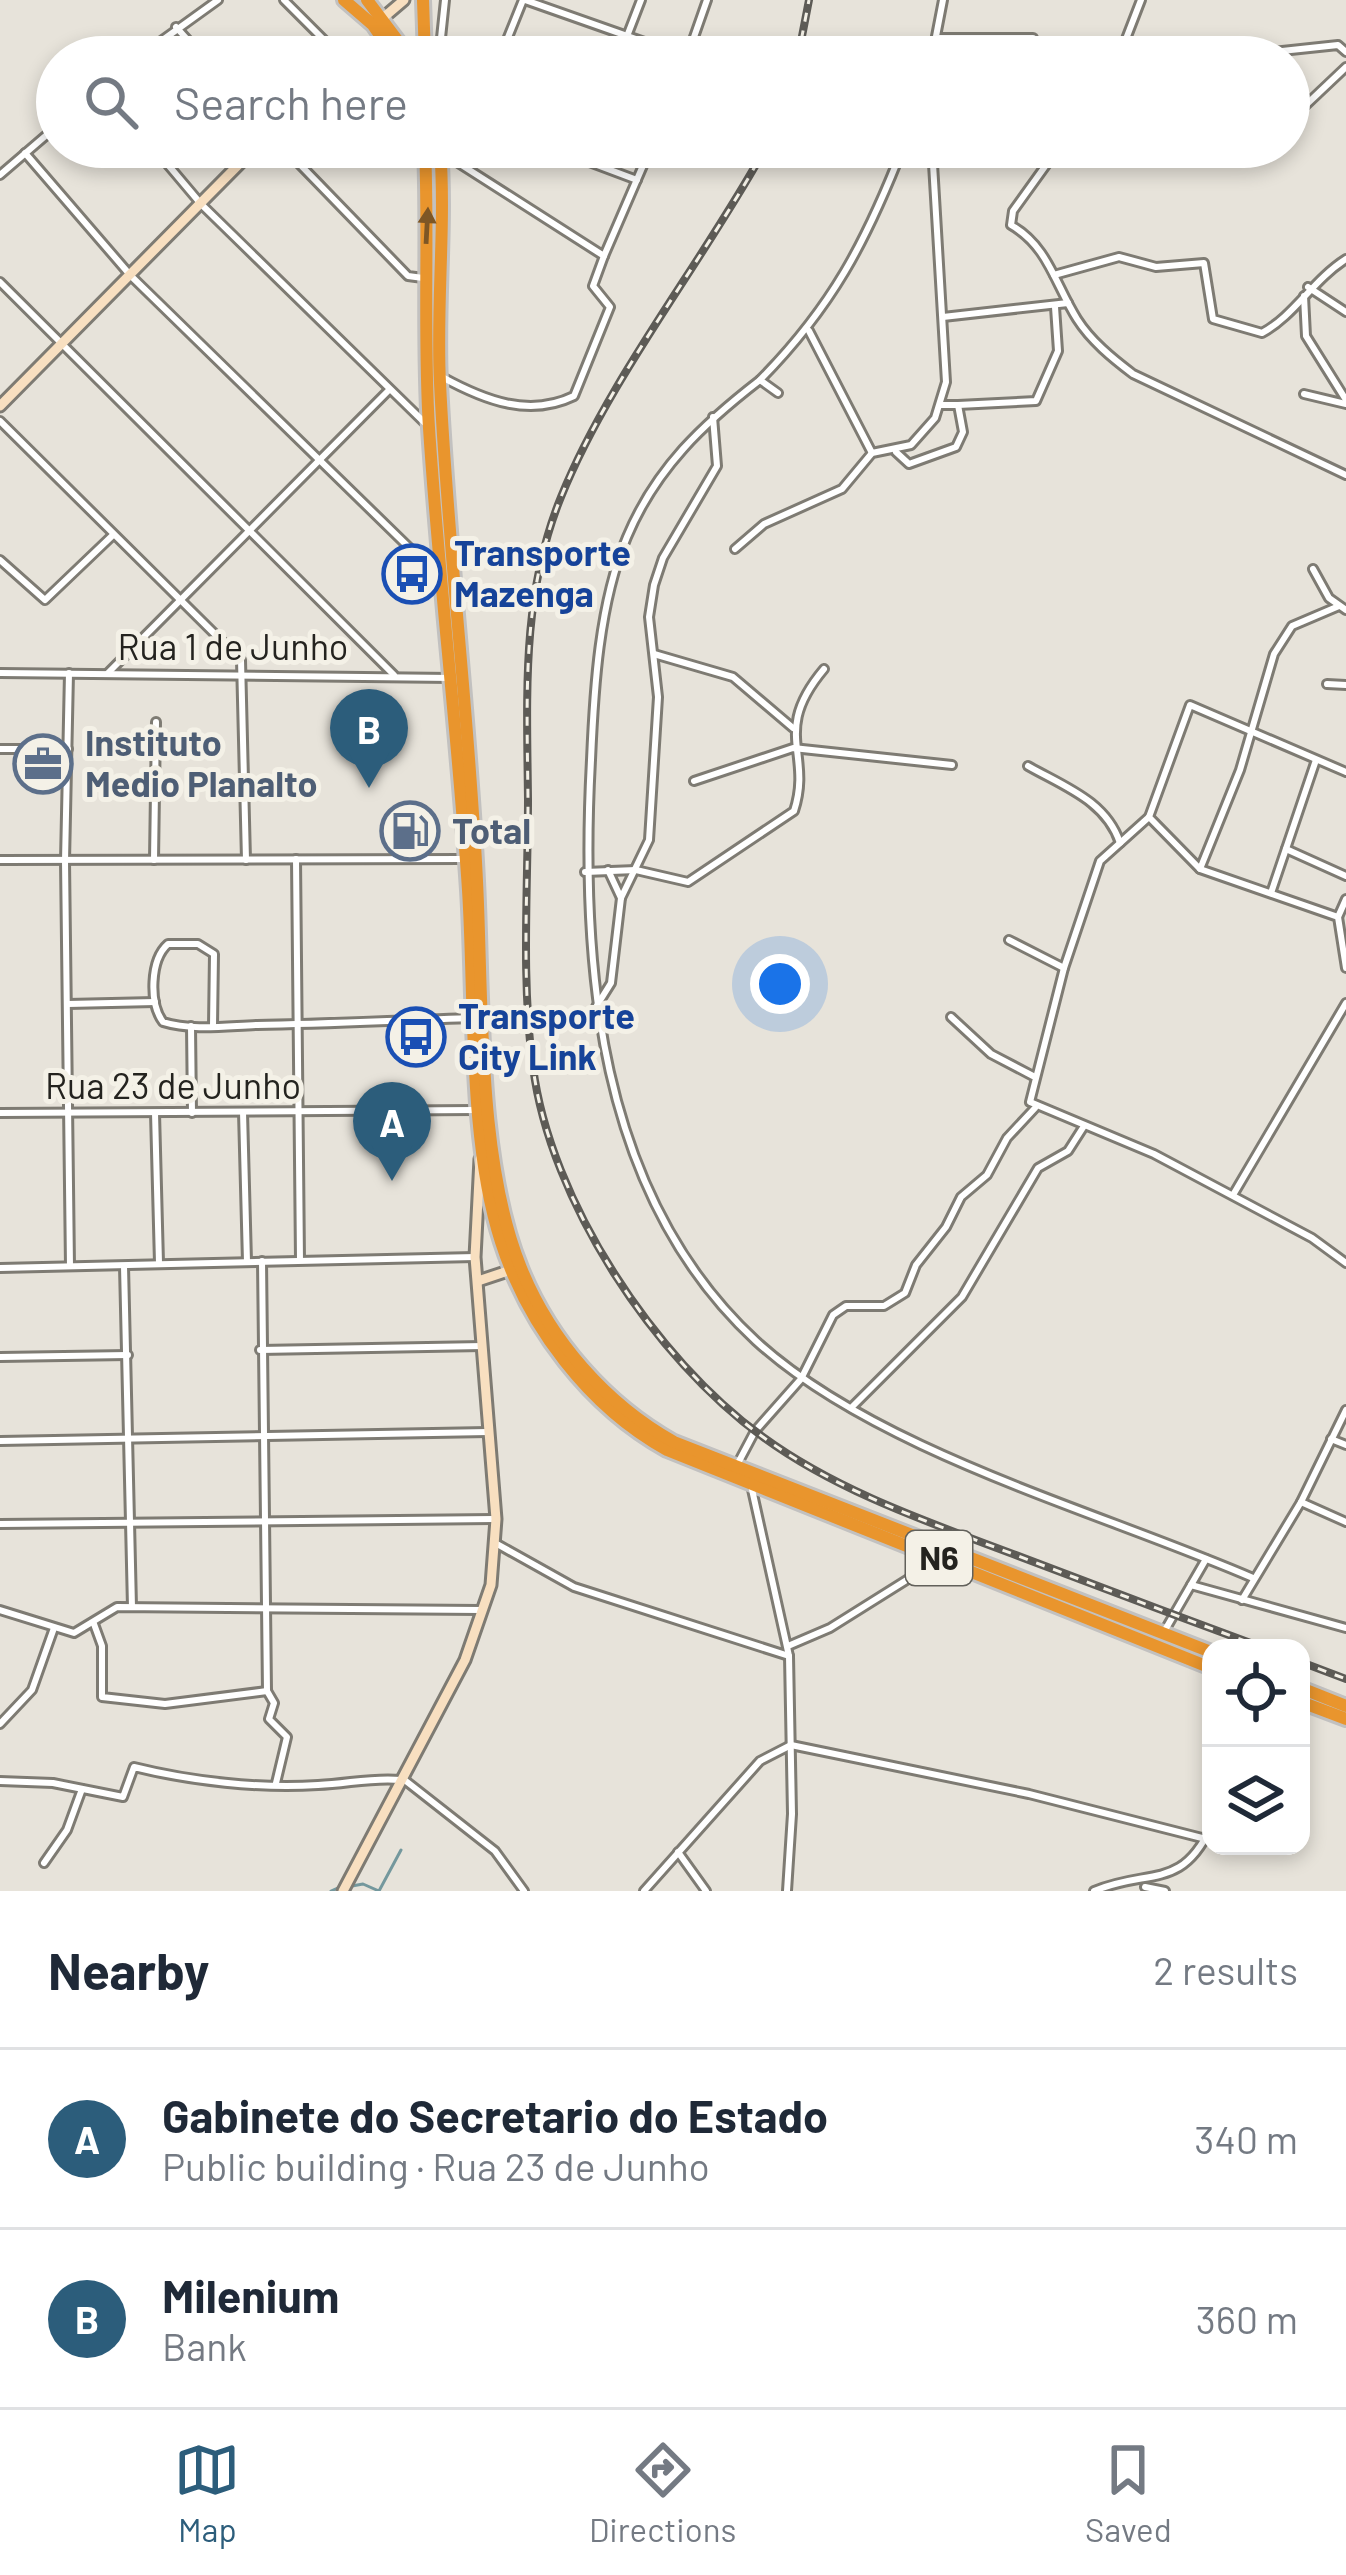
<!DOCTYPE html>
<meta charset="utf-8">
<style>
body{margin:0;font-family:Barlow,sans-serif;background:#f6f6f7;color:#1f2937}
.controls{position:absolute;right:36px;bottom:36px;display:grid;overflow:hidden;border-radius:24px;box-shadow:0 6px 18px #0003}
.controls button{width:108px;height:108px;display:grid;place-items:center;padding:0;border:0;border-bottom:3px solid #e0e1e3;background:#fff;color:#1f2937;font:60px sans-serif}
.you{position:absolute;left:780px;top:984px;width:42px;height:42px;margin:-30px;border:9px solid #fff;border-radius:50%;background:#1a73e8;box-shadow:0 0 0 18px #1a73e833}
.badge{display:grid;place-items:center;width:78px;height:78px;border-radius:50%;background:#2c5d7b;color:#fff;font-size:39px;font-weight:700}
.pin{position:absolute;translate:-50% -99px;filter:drop-shadow(0 3px 6px #0008)}
.pin::after{content:'';position:absolute;top:63px;width:42px;height:36px;background:inherit;clip-path:polygon(0 0,100% 0,50% 100%)}
.list{margin:0;padding:0;list-style:none}
h2{display:flex;justify-content:space-between;align-items:center;height:156px;margin:0;padding:0 48px;font-size:51px}
h2 small{font-size:39px;font-weight:400;color:#747a83}
.list li{display:grid;grid-template-columns:78px 1fr auto;gap:36px;align-items:center;box-sizing:border-box;height:180px;padding:0 48px;border-top:3px solid #e0e1e3}
.list b{display:block;font-size:45px;white-space:nowrap}
.list p{margin:0;font-size:39px;white-space:nowrap;color:#747a83}
.list em{font-size:39px;font-style:normal;color:#747a83}
.icon{flex:none;width:66px;height:66px;fill:none;stroke:currentColor;stroke-width:2;stroke-linecap:round;stroke-linejoin:round}
.map{position:relative;flex:none;width:1346px;height:1891px;overflow:hidden}
.search{position:absolute;background:#fff;box-shadow:0 6px 18px #0003;left:36px;right:36px;top:36px;height:132px;display:flex;align-items:center;gap:30px;box-sizing:border-box;padding:0 42px;border-radius:66px;color:#747a83;font-size:45px}
.sheet{height:516px;background:#fff}
nav{display:flex;justify-content:space-around;align-items:center;box-sizing:border-box;height:168px;border-top:3px solid #e0e1e3;background:#fff;font-size:33px;color:#747a83}
nav a{display:grid;justify-items:center;gap:6px}
nav .on{color:#2c5d7b}
.map>svg:first-child{display:block}
.lines{fill:none;stroke-linecap:round;stroke-linejoin:round}
.stream{stroke:#74989d;stroke-width:3}
.street-casing{stroke:#7e7b73;stroke-width:12}
.secondary-casing{stroke:#7e7b73;stroke-width:15}
.highway-casing{stroke:#c2c1c0;stroke-width:18}
.street{stroke:#fff;stroke-width:6}
.secondary{stroke:#f8dfc0;stroke-width:9}
.highway{stroke:#e9952d;stroke-width:12}
.rail-casing{stroke:#5d5b56;stroke-width:8}
.rail{stroke:#f4f1e7;stroke-width:3;stroke-dasharray:9;stroke-linecap:butt}
.oneway{fill:#7d5625}
.labels{text-anchor:middle;stroke-width:10;stroke-linejoin:round;paint-order:stroke}
.shield{fill:#f4f1e7;stroke:#62615b;stroke-width:3}
.shield-label{font-size:33px;font-weight:bold;fill:#24231f}
.transit-label{font-size:36px;font-weight:bold;fill:#164399;stroke:#f4f1e7;text-anchor:start}
.street-label{font-size:36px;fill:#24231f;stroke:#f4f1e7}
.service-label{font-size:36px;font-weight:bold;fill:#4e5e75;stroke:#f4f1e7;text-anchor:start}
</style>
<div class="map">
<svg width="1346" height="1891" viewBox="0 0 1346 1891">
<rect width="100%" height="100%" fill="#e7e3da"/>
<g class="lines">
<g class="stream">
<polyline points="352,1886 363,1884 379,1891 401,1850"/>
<polyline points="331,1891 340,1887"/>
</g>
<defs>
<g id="street">
<polyline points="284,0 341,57"/>
<polyline points="525,0 687,57"/>
<polyline points="176,27 203,57"/>
<polyline points="936,38 1033,38"/>
<polyline points="1123,49 1201,57"/>
<polyline points="139,57 218,0"/>
<polyline points="439,57 445,0"/>
<polyline points="500,57 523,0"/>
<polyline points="619,57 641,0"/>
<polyline points="687,57 707,0"/>
<polyline points="932,57 943,0"/>
<polyline points="1119,57 1141,0"/>
<polyline points="1226,57 1338,45 1346,52"/>
<polyline points="1289,121 1346,67"/>
<polyline points="153,147 201,204 428,426"/>
<polyline points="283,147 408,276 423,278"/>
<polyline points="549,147 637,180"/>
<path d="M1059,147L1013,211L1011,225C1048,246 1055,284 1077,319C1091,341 1112,358 1133,374L1346,475"/>
<polyline points="25,153 131,276 427,565 440,569"/>
<polyline points="449,157 604,256 651,147"/>
<polyline points="0,175 57,126"/>
<path d="M1054,275L1119,257L1156,267L1204,263L1213,319L1262,333C1294,316 1313,280 1346,259"/>
<polyline points="0,282 394,675"/>
<polyline points="1308,287 1346,312"/>
<polyline points="1304,296 1306,336 1346,400"/>
<polyline points="943,317 1068,303"/>
<polyline points="809,331 872,453"/>
<path d="M442,377C484,400 529,418 574,396L610,307L593,286L604,256"/>
<path d="M760,380C703,424 656,468 627,537C599,603 594,689 591,760C580,963 597,1194 756,1341C877,1452 1101,1512 1253,1578"/>
<path d="M778,393L760,380C832,307 866,242 903,147"/>
<polyline points="1304,394 1346,404"/>
<polyline points="958,405 1036,401 1058,351 1055,307"/>
<polyline points="0,421 241,660 246,860"/>
<polyline points="896,452 909,464 956,447 963,432 958,405 940,405"/>
<polyline points="735,549 764,524 842,489 872,453 911,445 935,418 946,382 932,147"/>
<polyline points="0,560 45,600 113,535"/>
<polyline points="1313,569 1329,598 1346,610"/>
<polyline points="654,654 733,677 793,728"/>
<polyline points="0,673 452,678"/>
<polyline points="69,673 65,861 70,1266"/>
<polyline points="108,673 388,391"/>
<polyline points="1327,684 1346,685"/>
<polyline points="0,749 68,749"/>
<path d="M1028,766C1065,787 1106,801 1120,843"/>
<polyline points="1346,772 1190,705 1149,817 1200,869 1338,917 1346,968"/>
<polyline points="694,781 793,748 952,765"/>
<polyline points="1149,817 1100,861 1064,968 1030,1102 1154,1154 1312,1238 1346,1263"/>
<polyline points="1286,849 1346,876"/>
<polyline points="296,859 300,1260"/>
<polyline points="0,860 464,859"/>
<polyline points="154,860 156,722"/>
<polyline points="1200,869 1240,770 1274,654 1292,626 1339,606"/>
<polyline points="608,870 621,898"/>
<path d="M585,872L636,870L688,882L794,811C813,753 771,732 824,669"/>
<polyline points="1271,893 1316,760"/>
<polyline points="1338,917 1346,899"/>
<polyline points="1009,940 1064,968"/>
<polyline points="68,1004 155,1002"/>
<polyline points="596,1007 611,983 621,898 649,840 658,697 649,617 654,585 663,558 717,466 713,417"/>
<polyline points="951,1017 991,1054 1033,1076"/>
<polyline points="191,1026 192,1113"/>
<path d="M213,1026L214,954L198,944H168C150,960 149,1003 163,1022C192,1031 227,1026 257,1025C330,1024 402,1020 475,1018"/>
<polyline points="243,1112 247,1262"/>
<polyline points="0,1113 476,1110"/>
<polyline points="155,1113 159,1263"/>
<polyline points="1233,1195 1346,1003"/>
<polyline points="262,1261 267,1691 274,1703 269,1719 287,1737 276,1783"/>
<polyline points="124,1266 132,1607"/>
<polyline points="0,1268 475,1257"/>
<polyline points="260,1350 483,1346"/>
<polyline points="0,1357 128,1355"/>
<polyline points="851,1408 962,1297 1038,1168 1068,1151 1084,1126"/>
<polyline points="1331,1439 1346,1445"/>
<polyline points="0,1441 488,1432"/>
<polyline points="737,1465 755,1431 801,1379 833,1315 846,1306 884,1306 905,1293 916,1265 946,1227 961,1197 987,1175 1007,1138 1035,1108"/>
<polyline points="751,1485 789,1656 792,1814 787,1891"/>
<polyline points="1301,1502 1346,1522"/>
<polyline points="0,1524 494,1519"/>
<polyline points="497,1544 574,1587 789,1656"/>
<polyline points="1191,1585 1346,1628"/>
<polyline points="1242,1600 1301,1502 1346,1410"/>
<polyline points="0,1610 74,1633 117,1607 481,1610"/>
<polyline points="94,1624 102,1646 102,1697 165,1704 267,1691"/>
<polyline points="1165,1630 1206,1559"/>
<polyline points="788,1646 830,1628 940,1559"/>
<polyline points="0,1724 32,1690 54,1628"/>
<polyline points="402,1778 495,1851 524,1891"/>
<path d="M0,1781L53,1783L123,1797L134,1767C190,1781 260,1789 318,1785C348,1784 371,1777 401,1780"/>
<polyline points="678,1852 706,1891"/>
<polyline points="44,1863 67,1830 82,1789"/>
<polyline points="1145,1887 1165,1891"/>
<polyline points="644,1891 760,1761 791,1745 1029,1794 1206,1839"/>
<path d="M1094,1891C1149,1868 1181,1891 1211,1827"/>
</g>
<g id="secondary">
<polyline points="377,23 404,0"/>
<polyline points="0,406 256,147"/>
<polyline points="478,1281 511,1270"/>
<polyline points="343,1891 465,1660 491,1585 496,1519 475,1257 480,1159"/>
</g>
<g id="highway">
<polyline points="344,0 373,25 395,57"/>
<polyline points="367,0 410,57"/>
<polyline points="423,0 425,57"/>
<path d="M425,147C429,241 423,334 429,428C439,582 458,736 468,890C475,998 468,1140 501,1242C528,1326 589,1407 667,1450L1211,1668"/>
<path d="M440,147C446,226 436,304 440,383C448,550 469,714 477,881C483,998 477,1160 521,1268C550,1340 606,1404 674,1442L1211,1652"/>
<polyline points="1301,1688 1346,1706"/>
<polyline points="1301,1702 1346,1719"/>
</g>
</defs>
<use href="#street" class="street-casing"/>
<use href="#secondary" class="secondary-casing"/>
<use href="#highway" class="highway-casing"/>
<use href="#street" class="street"/>
<use href="#secondary" class="secondary"/>
<use href="#highway" class="highway"/>
<defs>
<g id="rail">
<polyline points="798,57 809,0"/>
<path d="M766,147C703,262 609,378 561,497C521,595 527,697 528,800C528,887 521,980 533,1067C550,1201 655,1359 763,1437C837,1491 928,1522 1013,1554C1097,1586 1180,1617 1264,1648"/>
<polyline points="1301,1662 1346,1679"/>
</g>
</defs>
<use href="#rail" class="rail-casing"/>
<use href="#rail" class="rail"/>
</g>
<defs><path id="oneway-solid" d="M-6-.8H1V-3.2L6.5 0L1 3.2V.8H-6Z" transform="scale(3)"/></defs>
<use class="oneway" href="#oneway-solid" transform="translate(427 226) rotate(-87)"/>
<defs>
<symbol id="bus-ring" viewBox="-11 -11 22 22"><circle r="9.5" fill="#f4f1e7" stroke="#1a4fb4" stroke-width="1.5"/><path d="M-5-6H5V4H4V6H2V4H-2V6H-4V4H-5ZM-3.5-4V0h7V-4ZM-3.5 1.2v1.5H-2V1.2ZM2 1.2v1.5H3.5V1.2Z" fill="#1a4fb4"/></symbol>
<symbol id="office-ring" viewBox="-11 -11 22 22"><circle r="9.5" fill="#f4f1e7" stroke="#5c6f8a" stroke-width="1.5"/><path d="M-6-3h4V-5.5h4V-3h4V5H-6ZM-1-4.5V-3h2v-1.5ZM-6 0V1H6V0Z" fill="#5c6f8a"/></symbol>
<symbol id="fuel-ring" viewBox="-11 -11 22 22"><circle r="9.5" fill="#f4f1e7" stroke="#5c6f8a" stroke-width="1.5"/><path d="M-5.5-6h7V0h2V4h1.3V-2.5L3-4.5l.8-.8L6-3V5H2.5V1h-1V6h-7ZM-4.2-4.7v3.2H.2V-4.7Z" fill="#5c6f8a"/></symbol>
</defs>
<g fill-rule="evenodd">
<use href="#bus-ring" x="379" y="541" width="66" height="66"/>
<use href="#office-ring" x="10" y="731" width="66" height="66"/>
<use href="#fuel-ring" x="377" y="798" width="66" height="66"/>
<use href="#bus-ring" x="383" y="1004" width="66" height="66"/>
</g>
<g class="labels">
<rect class="shield" x="906" y="1531" width="66" height="54" rx="9"/>
<g class="shield-label">
<text x="939" y="1570">N6</text>
</g>
<g class="transit-label">
<text x="454" y="566">Transporte<tspan x="454" dy="41">Mazenga</tspan></text>
<text x="458" y="1029">Transporte<tspan x="458" dy="41">City Link</tspan></text>
</g>
<g class="street-label">
<text x="233" y="660">Rua 1 de Junho</text>
<text x="173" y="1099">Rua 23 de Junho</text>
</g>
<g class="service-label">
<text x="85" y="756">Instituto<tspan x="85" dy="41">Medio Planalto</tspan></text>
<text x="452" y="844">Total</text>
</g>
</g>
</svg>
<div class="controls">
<button><svg class="icon" aria-label="locate" viewBox="0 0 24 24"><circle cx="12" cy="12" r="6"/><path d="M12 2v4M12 18v4M2 12h4M18 12h4"/></svg></button>
<button><svg class="icon" aria-label="layers" viewBox="0 0 24 24"><path d="M12 4l9 5-9 5-9-5zM3 14l9 5 9-5"/></svg></button>
</div>
<div class="you"></div>
<div class="pin badge" style="left:392px;top:1181px">A</div>
<div class="pin badge" style="left:369px;top:788px">B</div>
<div class="search"><svg class="icon" aria-label="search" viewBox="0 0 24 24"><circle cx="10" cy="10" r="6"/><path d="M15 15l6 6"/></svg>Search here</div>
</div>
<section class="sheet">
<h2>Nearby<small>2 results</small></h2>
<ul class="list">
<li><span class="badge">A</span><div><b>Gabinete do Secretario do Estado</b><p>Public building · Rua 23 de Junho</p></div><em>340 m</em></li>
<li><span class="badge">B</span><div><b>Milenium</b><p>Bank</p></div><em>360 m</em></li>
</ul>
</section>
<nav>
<a class="on"><svg class="icon" aria-label="map" viewBox="0 0 24 24"><path d="M3 6l6-2 6 2 6-2v14l-6 2-6-2-6 2zM9 4v14M15 6v14"/></svg>Map</a>
<a><svg class="icon" aria-label="directions" viewBox="0 0 24 24"><path d="M12 3l9 9-9 9-9-9zM9 14v-3h6M13 9l2 2-2 2"/></svg>Directions</a>
<a><svg class="icon" aria-label="saved" viewBox="0 0 24 24"><path d="M7 4h10v16l-5-4-5 4z"/></svg>Saved</a>
</nav>
